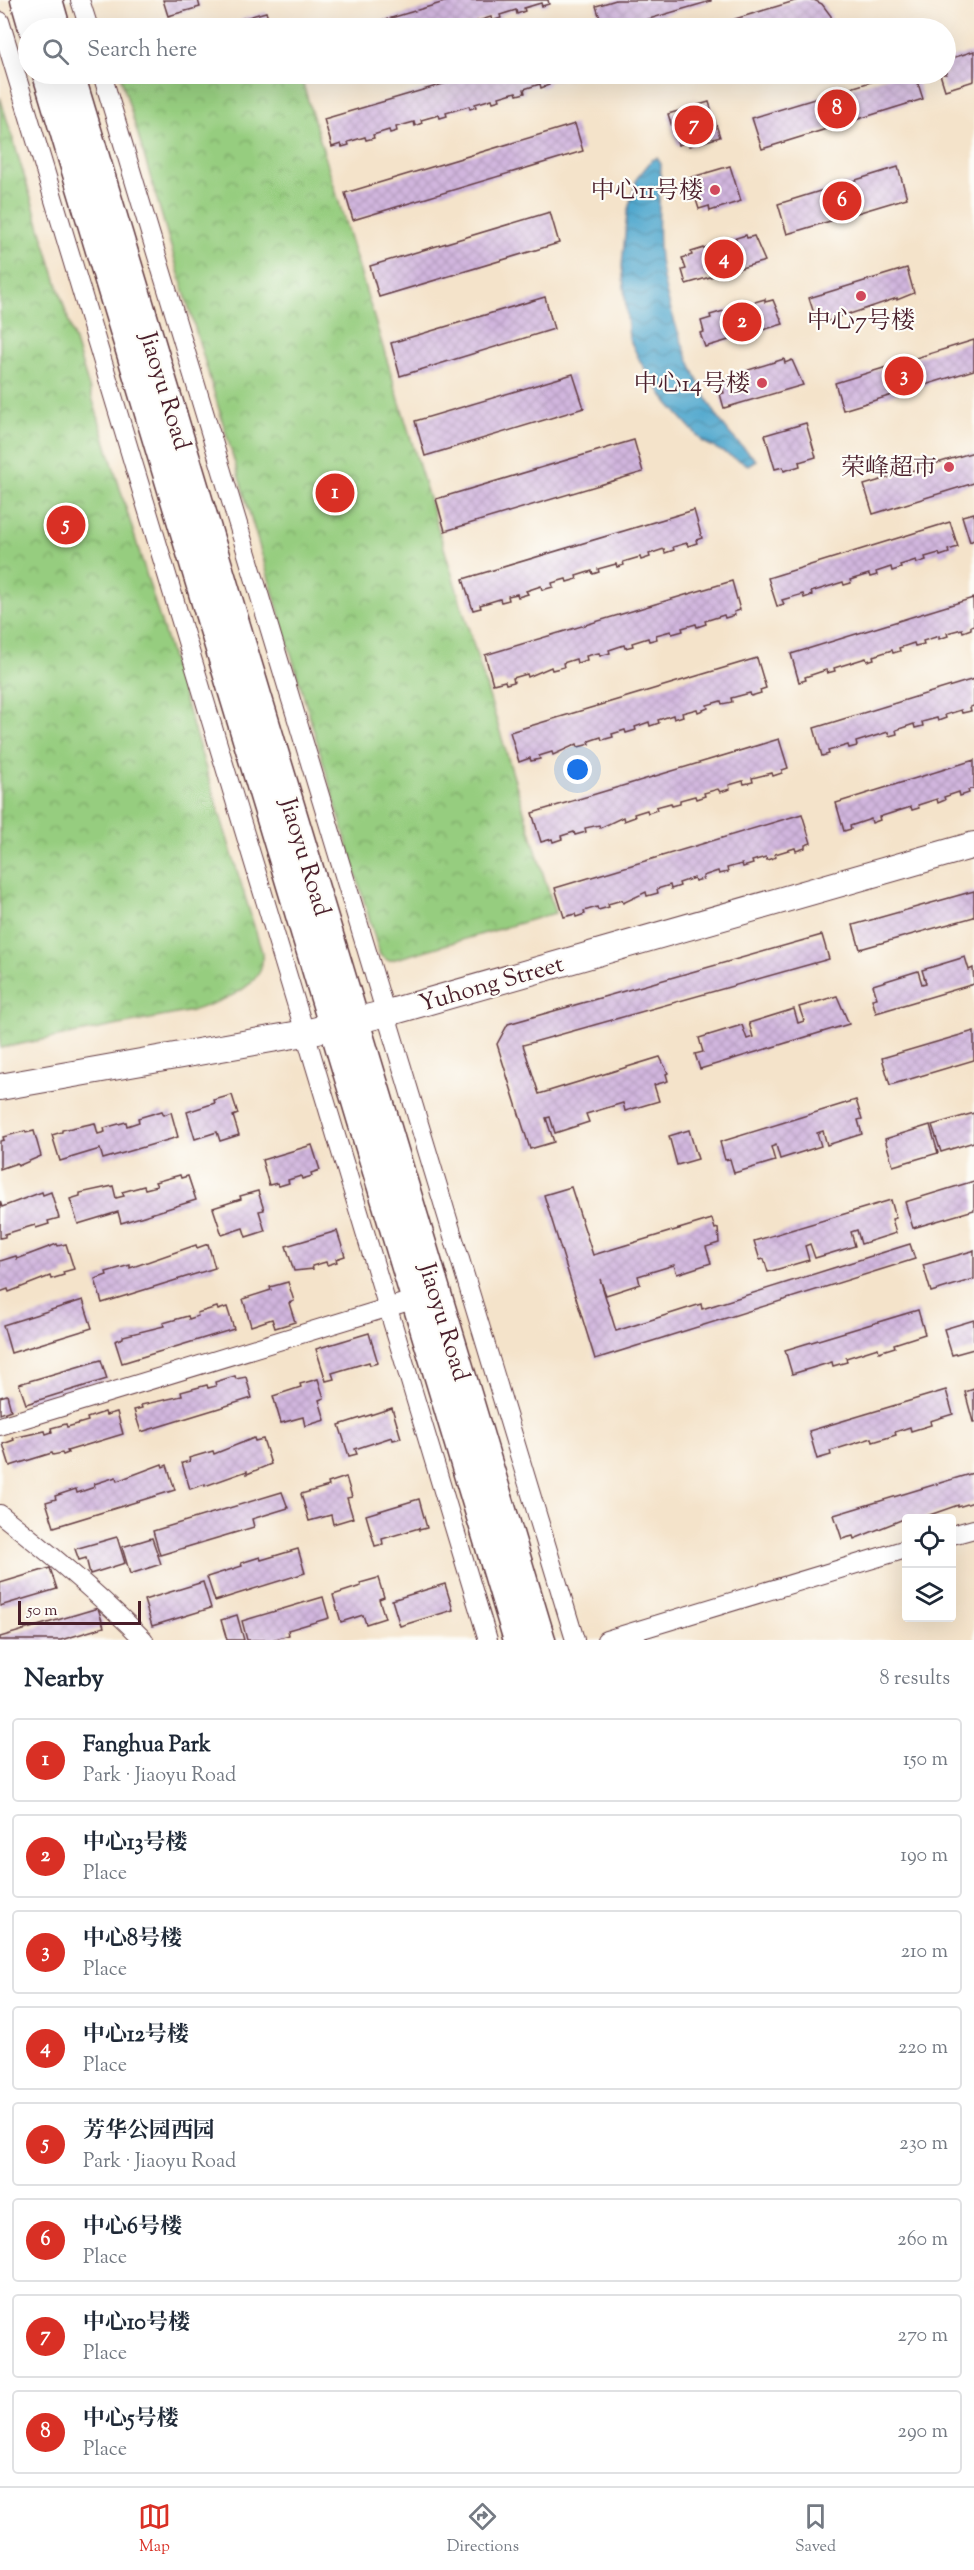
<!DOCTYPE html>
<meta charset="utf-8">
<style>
body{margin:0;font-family:"Sorts Mill Goudy","Noto Serif SC",serif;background:#f6f6f7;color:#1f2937}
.controls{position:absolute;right:18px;bottom:18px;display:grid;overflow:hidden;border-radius:6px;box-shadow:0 6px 24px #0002}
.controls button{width:54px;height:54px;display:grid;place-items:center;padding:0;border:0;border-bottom:2px solid #e0e1e3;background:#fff;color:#1f2937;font:30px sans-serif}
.scale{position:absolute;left:18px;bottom:15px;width:123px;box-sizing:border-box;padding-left:6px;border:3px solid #4a1f2b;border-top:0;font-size:16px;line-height:21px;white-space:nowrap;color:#4a1f2b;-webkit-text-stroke:4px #fdfcf7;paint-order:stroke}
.you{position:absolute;left:578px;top:770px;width:21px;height:21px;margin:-15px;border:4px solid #fff;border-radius:50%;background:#1a73e8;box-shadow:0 0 0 9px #1a73e833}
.badge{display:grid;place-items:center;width:39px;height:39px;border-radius:50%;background:#d93025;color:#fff;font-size:20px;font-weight:700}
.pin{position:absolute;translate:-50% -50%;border:3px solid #fff;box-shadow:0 2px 6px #0006}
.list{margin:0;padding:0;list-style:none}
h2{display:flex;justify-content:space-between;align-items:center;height:78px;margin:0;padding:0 24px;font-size:26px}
h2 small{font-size:20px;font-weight:400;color:#747a83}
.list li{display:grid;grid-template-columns:39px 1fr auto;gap:18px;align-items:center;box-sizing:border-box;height:84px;margin:0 12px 12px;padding:0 12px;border:2px solid #e0e1e3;border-radius:6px}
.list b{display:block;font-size:22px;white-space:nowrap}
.list p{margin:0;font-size:20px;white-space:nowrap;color:#747a83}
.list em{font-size:20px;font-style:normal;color:#747a83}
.icon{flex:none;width:33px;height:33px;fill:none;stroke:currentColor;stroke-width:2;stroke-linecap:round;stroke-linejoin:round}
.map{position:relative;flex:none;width:974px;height:1640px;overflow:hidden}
.search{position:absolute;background:#fff;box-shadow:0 6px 24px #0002;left:18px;right:18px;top:18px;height:66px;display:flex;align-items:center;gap:15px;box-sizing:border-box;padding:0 21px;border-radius:33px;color:#747a83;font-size:22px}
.sheet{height:846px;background:#fff}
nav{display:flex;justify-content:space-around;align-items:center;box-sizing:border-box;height:84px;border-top:2px solid #e0e1e3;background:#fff;font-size:16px;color:#747a83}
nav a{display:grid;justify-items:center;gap:3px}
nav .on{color:#d93025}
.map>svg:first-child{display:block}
.park{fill:url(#park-crowns);stroke:#707655;stroke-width:1.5}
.water{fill:url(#water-waves);stroke:#4e647c;stroke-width:1.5}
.building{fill:url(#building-cross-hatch)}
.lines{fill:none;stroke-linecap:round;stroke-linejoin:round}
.street-casing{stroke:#643c43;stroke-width:20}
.secondary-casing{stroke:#643c43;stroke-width:28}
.primary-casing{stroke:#643c43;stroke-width:31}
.street{stroke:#fff;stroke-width:18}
.secondary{stroke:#fff;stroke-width:26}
.primary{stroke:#fff;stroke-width:28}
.poi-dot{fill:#d1495b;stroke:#fdfcf7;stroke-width:2}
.labels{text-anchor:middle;stroke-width:4.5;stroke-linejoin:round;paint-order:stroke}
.poi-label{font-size:24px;fill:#4a1f2b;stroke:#fdfcf7;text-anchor:end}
.street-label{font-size:24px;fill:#4a1f2b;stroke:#fdfcf7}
</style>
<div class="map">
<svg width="974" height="1640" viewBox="0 0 974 1640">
<defs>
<pattern id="park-crowns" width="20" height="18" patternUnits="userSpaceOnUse" patternTransform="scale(1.5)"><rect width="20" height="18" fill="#96cd7f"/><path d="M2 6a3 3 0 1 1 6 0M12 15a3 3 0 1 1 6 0" fill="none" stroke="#7ca668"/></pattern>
<pattern id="water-waves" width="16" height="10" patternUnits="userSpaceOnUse" patternTransform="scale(1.5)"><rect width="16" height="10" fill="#51a8ce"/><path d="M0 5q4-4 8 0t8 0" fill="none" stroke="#4588a7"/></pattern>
<pattern id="building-cross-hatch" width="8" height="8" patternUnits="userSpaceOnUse" patternTransform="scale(1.5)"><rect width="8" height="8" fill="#d1b6de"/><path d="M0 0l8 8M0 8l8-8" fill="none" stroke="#b59cbf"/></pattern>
</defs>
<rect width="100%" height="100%" fill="#fdfcf7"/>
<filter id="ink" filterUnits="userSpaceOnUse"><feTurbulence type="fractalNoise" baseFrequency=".0167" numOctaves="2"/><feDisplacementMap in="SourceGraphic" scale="12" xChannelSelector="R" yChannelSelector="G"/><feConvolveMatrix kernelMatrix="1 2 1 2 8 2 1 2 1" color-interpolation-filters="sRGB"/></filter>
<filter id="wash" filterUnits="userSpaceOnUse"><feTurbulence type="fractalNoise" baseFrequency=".008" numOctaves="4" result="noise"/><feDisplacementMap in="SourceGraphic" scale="24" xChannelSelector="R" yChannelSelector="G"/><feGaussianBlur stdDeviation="1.35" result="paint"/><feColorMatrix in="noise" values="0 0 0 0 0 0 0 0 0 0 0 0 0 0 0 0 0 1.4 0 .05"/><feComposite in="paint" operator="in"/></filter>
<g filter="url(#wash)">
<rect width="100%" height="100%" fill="#f4e3ca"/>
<g class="park">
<polygon points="120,74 300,74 555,913 389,961 380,955"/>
<path d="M0,97L262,952C262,958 263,965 260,971C248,994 214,1003 192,1011L0,1048Z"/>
</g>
<path class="water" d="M657,158L661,164C660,191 657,220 659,247C662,301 696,392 730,434C738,443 747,451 756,460L748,465L703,442L668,403L641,363L629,338L622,266L627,213L637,178L652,160Z"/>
<g id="blocks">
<g class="building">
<polygon points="163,0 198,0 200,7 168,16"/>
<polygon points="451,0 548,0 549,4 542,6 541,3 524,8 525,11 517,14 516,10 500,15 501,18 492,21 491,17 475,22 476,26 469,28 468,25 455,28 358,28"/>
<polygon points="616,0 711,0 711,1 618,28 603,28 596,6"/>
<polygon points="798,0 814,0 822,4 831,16 832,28 738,28 735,19"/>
<polygon points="266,12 271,28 244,28 241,19"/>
<polygon points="974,51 974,81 945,90 940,74 946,74 946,60"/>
<polygon points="477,74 572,74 573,78 566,80 565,77 548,82 549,85 541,88 540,84 524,89 525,93 517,95 516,92 499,97 500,100 493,102 492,99 475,104 476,107 470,109 469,106 446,113 447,116 440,118 439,115 421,120 422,123 415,126 414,122 396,127 397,131 390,133 389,130 373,135 374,138 366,140 365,137 348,142 349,145 342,147 341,144 332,147 324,119"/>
<polygon points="897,74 915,74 923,99 762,149 752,118"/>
<polygon points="709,102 720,137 689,146 688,142 678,145 668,114"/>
<polygon points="575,124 583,151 353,220 345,193"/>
<polygon points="730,166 741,201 710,211 709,206 699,209 689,178"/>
<polygon points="898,167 907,198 787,234 778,204"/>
<polygon points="550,212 559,243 379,297 370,266"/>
<polygon points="746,235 747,238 754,236 765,261 686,284 682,270 686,269 682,258 692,255 691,252"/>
<polygon points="907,268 914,293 897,300 897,298 850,314 850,313 826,322 826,320 817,323 809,298"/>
<polygon points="545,297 554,329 400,376 391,343"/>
<polygon points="765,299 765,302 773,300 783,324 705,347 700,333 704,332 701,321 711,318 710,315"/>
<polygon points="974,340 974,370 843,410 835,383"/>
<polygon points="784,359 785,363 792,360 803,385 724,408 720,394 724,393 721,382 730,379 729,376"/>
<polygon points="573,374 584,408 425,456 415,421"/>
<polygon points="806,423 816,457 799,462 800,466 784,471 783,467 775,469 765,435"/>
<polygon points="634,440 643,472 445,531 436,499"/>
<polygon points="974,452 974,483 873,514 864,485"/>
<polygon points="694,510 702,538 696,540 697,543 688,546 687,543 673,547 674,550 665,553 664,549 649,554 650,557 641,560 640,557 623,562 624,565 617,567 616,564 598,569 599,572 593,574 592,571 576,576 577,579 567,582 566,579 552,583 553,587 542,590 541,586 526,591 528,594 518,597 517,594 508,596 509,600 501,602 500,599 480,605 481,608 473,610 463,579"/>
<polygon points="974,513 974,540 970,542 962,516"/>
<polygon points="950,522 958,547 948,550 949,553 940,556 939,553 925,557 926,560 917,563 916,560 900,565 901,568 892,571 891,567 876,572 877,575 870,577 869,574 850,580 851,583 844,585 843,582 811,592 812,595 804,598 803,594 782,600 784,604 777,606 768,578"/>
<polygon points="732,581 740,610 734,612 735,615 725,618 724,615 705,621 706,624 697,627 696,624 682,628 683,631 672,634 671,631 656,635 657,639 649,641 648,638 632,643 633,646 625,648 624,645 609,650 610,653 600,656 599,653 586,656 587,660 577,663 576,659 563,663 564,667 552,670 551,667 528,677 527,674 513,678 514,682 506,684 505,681 493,684 485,655"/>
<polygon points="973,598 974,625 971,626 971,629 963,632 962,629 947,633 948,636 939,639 939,636 923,641 924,644 915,646 914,643 899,648 900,651 893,653 892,650 873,656 874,659 867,661 866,658 834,668 835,671 827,673 826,670 805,677 806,680 799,682 791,654"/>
<polygon points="757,658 766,688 760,690 761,693 751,696 750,693 731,698 732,702 722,704 721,701 707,705 708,708 698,712 697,709 682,713 683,716 674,719 673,715 658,720 659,723 650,726 649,722 635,727 636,730 626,733 625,730 612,734 613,737 602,740 601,737 589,741 590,744 578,747 577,744 553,755 552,752 539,756 540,759 531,761 530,758 519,762 510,732"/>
<polygon points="974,679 974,706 970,707 971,711 962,713 961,710 945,715 946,718 938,721 937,718 922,722 923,726 915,728 914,724 896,730 897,734 889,736 888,732 856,742 857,746 849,748 848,745 828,751 829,754 822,756 814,728"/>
<polygon points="779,739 788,768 782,770 782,773 773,776 772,773 752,778 753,782 744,784 743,781 729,785 730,789 720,792 718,789 704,793 705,796 696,799 695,796 680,800 680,804 672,806 671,803 656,807 657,810 648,813 647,810 634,814 635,817 624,821 623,817 600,828 599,825 585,828 586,832 575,835 574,832 561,836 562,839 553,842 552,839 541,842 532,813"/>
<polygon points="974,760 974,788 968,790 969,793 960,796 959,792 944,797 945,800 938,803 937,799 918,805 919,808 912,810 911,807 879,817 880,820 872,823 871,819 850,826 851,829 844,831 836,803"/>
<polygon points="802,814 811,843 805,845 805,848 796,851 795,848 775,854 776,857 767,860 766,857 752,861 753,864 743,867 742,864 727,868 728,872 719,874 718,871 703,876 703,879 695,881 694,878 679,883 680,886 671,889 670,885 657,889 658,893 647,896 646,892 623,903 622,900 608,904 609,907 598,910 597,907 584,911 585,914 576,917 575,914 564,917 555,888"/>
<polygon points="974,891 974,917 860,949 853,925"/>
<polygon points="822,935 829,959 523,1045 539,1094 660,1057 668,1073 666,1074 668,1081 654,1085 659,1101 625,1111 623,1103 586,1114 589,1122 555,1133 550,1117 546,1118 554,1142 530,1149 497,1044 508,1024"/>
<polygon points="965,957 969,970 973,968 974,984 876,1013 872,999 877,998 873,985 918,971 922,984 926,983 922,970"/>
<polygon points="837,996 849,1024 700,1069 695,1054 703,1052 699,1038 742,1025 747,1039 753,1037 749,1023 794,1009 798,1023 804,1021 799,1007"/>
<polygon points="974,1031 974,1060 890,1085 882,1058"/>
<polygon points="232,1095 238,1114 233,1116 239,1135 220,1141 217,1132 195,1139 187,1112 215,1103 214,1100"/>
<polygon points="856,1100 862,1119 858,1120 862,1134 827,1145 823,1131 817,1133 821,1146 780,1159 776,1145 771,1147 775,1161 734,1173 730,1159 725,1160 720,1142"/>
<polygon points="162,1111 164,1115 171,1112 178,1137 103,1159 100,1149 60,1161 52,1135 62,1132 62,1130 95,1123 98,1134 105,1132 104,1128 126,1122 127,1126 139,1122 138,1118"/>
<polygon points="974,1113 974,1142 941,1152 932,1125"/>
<polygon points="930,1125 938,1153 893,1166 885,1139"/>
<polygon points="689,1130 698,1159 677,1165 669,1136"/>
<polygon points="25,1131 26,1133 34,1131 41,1156 18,1166 17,1163 0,1169 0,1141 4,1140 3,1137"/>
<polygon points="312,1145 320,1170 311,1173 312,1176 302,1179 301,1176 288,1180 289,1183 279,1186 277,1183 269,1185 262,1160"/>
<polygon points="180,1175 181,1178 188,1176 196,1200 121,1223 118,1212 78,1224 70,1199 80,1196 80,1193 113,1186 116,1198 124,1196 122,1192 144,1186 145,1189 157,1186 155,1182"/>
<polygon points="974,1181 974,1210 913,1228 905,1202"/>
<polygon points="571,1187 593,1255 712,1219 715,1229 718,1228 719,1243 706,1247 711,1263 677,1274 674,1265 638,1276 640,1284 606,1295 600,1279 616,1331 701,1304 702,1309 910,1244 915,1259 595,1359 544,1195"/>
<polygon points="258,1191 264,1210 259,1211 265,1231 246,1237 243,1228 222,1235 213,1208 241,1199 240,1196"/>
<polygon points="42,1192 43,1195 51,1192 59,1218 48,1221 49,1224 36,1228 35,1225 5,1234 5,1237 0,1238 0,1201 2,1207"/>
<polygon points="891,1200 896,1218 892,1219 896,1233 861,1244 857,1230 851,1232 855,1246 815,1258 810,1244 805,1246 809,1260 768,1272 764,1259 760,1260 754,1241"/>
<polygon points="337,1231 345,1256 336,1259 337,1262 327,1265 326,1262 312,1266 313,1269 294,1271 286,1246"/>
<polygon points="57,1244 58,1246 66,1244 74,1269 63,1272 64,1275 51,1279 50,1276 9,1292 8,1289 0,1292 0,1261 16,1256 17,1259"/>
<polygon points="208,1244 215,1268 102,1303 95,1279 107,1275 106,1272 130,1265 130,1268 196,1245 197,1248"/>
<polygon points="972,1251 974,1250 974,1279 931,1292 923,1265"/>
<polygon points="288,1282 294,1301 289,1303 295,1322 275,1328 272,1319 251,1326 243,1299 271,1290 270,1287"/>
<polygon points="83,1300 92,1328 11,1353 3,1325"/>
<polygon points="217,1307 218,1310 227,1307 234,1329 122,1363 115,1341 123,1338 123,1336 164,1326 163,1323 188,1316 189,1319 198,1316 197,1313"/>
<polygon points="918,1310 925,1334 894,1344 895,1347 879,1352 878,1348 846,1358 847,1362 833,1366 832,1362 792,1374 785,1350"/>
<polygon points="974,1320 974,1349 952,1355 944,1329"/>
<polygon points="369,1333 378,1363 370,1365 369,1362 332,1373 334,1379 326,1381 316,1349"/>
<polygon points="101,1360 107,1379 26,1404 19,1384"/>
<polygon points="235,1376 236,1379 246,1377 252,1398 141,1432 134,1410 142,1408 141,1405 182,1396 181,1392 207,1385 208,1388 216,1386 215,1382"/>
<polygon points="318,1379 324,1398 319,1400 325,1420 305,1426 303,1417 281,1423 273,1396 301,1387 300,1384"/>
<polygon points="974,1389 974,1422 973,1422 965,1392"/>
<polygon points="946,1390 953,1414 930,1421 931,1425 911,1431 910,1427 895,1432 896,1435 873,1442 872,1438 830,1451 831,1455 817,1459 809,1431"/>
<polygon points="7,1395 11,1410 0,1414 0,1397"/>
<polygon points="392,1408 401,1438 393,1440 392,1437 355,1449 357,1454 349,1456 339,1425"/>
<polygon points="105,1412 106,1415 117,1412 123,1434 67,1451 68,1453 63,1455 62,1453 53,1455 52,1453 10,1466 3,1444 14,1440 13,1438 45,1431 46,1434 52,1432 51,1428 66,1424 67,1427 88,1421 87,1418"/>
<polygon points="254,1438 255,1441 263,1439 271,1464 247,1474 247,1471 205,1486 205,1484 190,1489 182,1463 190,1461 189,1458 213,1451 214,1454"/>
<polygon points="162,1464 163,1467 167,1465 175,1490 54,1527 46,1502 56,1499 55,1496 76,1489 77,1493 95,1487 94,1484 116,1477 117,1481"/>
<polygon points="973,1473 974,1502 958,1507 958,1505 921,1518 920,1516 906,1518 854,1539 853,1536 842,1539 834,1515"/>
<polygon points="346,1477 352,1497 347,1498 353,1518 333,1524 331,1515 309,1521 301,1494 329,1486 328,1483"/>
<polygon points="282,1492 288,1508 252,1519 254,1527 160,1555 153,1531"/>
<polygon points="419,1499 427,1528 419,1530 419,1528 382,1539 383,1544 375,1546 366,1515"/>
<polygon points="117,1537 125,1563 90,1574 86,1558 79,1560 75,1549"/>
<polygon points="152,1538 161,1564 130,1574 122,1547"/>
<polygon points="298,1549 305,1573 215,1601 207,1577 242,1566 241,1563 260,1557 261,1560"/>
<polygon points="50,1568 57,1589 0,1606 0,1583"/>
<polygon points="378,1578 384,1597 379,1599 385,1618 366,1624 363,1615 341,1622 333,1595 361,1586 360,1583"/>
<polygon points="203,1582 211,1608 152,1626 144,1600"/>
<polygon points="445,1584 453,1610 400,1626 392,1600"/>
<polygon points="323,1597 329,1618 288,1630 289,1635 272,1640 247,1640 242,1621"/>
<polygon points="98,1608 104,1627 61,1640 0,1640 0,1637"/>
<polygon points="237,1615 244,1640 227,1640 221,1620"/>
</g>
</g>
</g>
<g filter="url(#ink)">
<use href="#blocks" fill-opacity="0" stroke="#643c43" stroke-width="1.5"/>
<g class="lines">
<defs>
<g id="street">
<polyline points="80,0 89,28"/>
<polyline points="0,21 488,1640"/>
<polyline points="102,74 575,1640"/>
<polyline points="0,1426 416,1299"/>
<path d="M0,1514C51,1554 99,1594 144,1640"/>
<polyline points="952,1535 974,1529"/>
<polyline points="606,1640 906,1549"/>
</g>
<polyline id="secondary" points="0,1087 305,1033 391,1012 974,845"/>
<g id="primary">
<polyline points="25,0 33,28"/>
<polyline points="48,0 56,28"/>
<polyline points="47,74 518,1640"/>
<polyline points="70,74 541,1640"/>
</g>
</defs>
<use href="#street" class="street-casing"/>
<use href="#secondary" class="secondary-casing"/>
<use href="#primary" class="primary-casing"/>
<use href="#street" class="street"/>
<use href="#secondary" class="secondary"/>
<use href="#primary" class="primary"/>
</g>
</g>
<g class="poi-dot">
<circle cx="715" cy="190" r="6"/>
<circle cx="861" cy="296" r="6"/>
<circle cx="762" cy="383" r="6"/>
<circle cx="949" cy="467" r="6"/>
</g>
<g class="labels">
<g class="poi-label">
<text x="703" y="198">中心11号楼</text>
<text x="861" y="328" text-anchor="middle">中心7号楼</text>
<text x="750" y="391">中心14号楼</text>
<text x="937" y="475">荣峰超市</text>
</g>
<g class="street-label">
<text transform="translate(166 391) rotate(73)" y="8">Jiaoyu Road</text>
<text transform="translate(306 857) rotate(73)" y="8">Jiaoyu Road</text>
<text transform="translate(491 983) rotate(-16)" y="8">Yuhong Street</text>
<text transform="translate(445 1322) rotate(73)" y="8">Jiaoyu Road</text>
</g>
</g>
</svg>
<div class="controls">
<button><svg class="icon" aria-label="locate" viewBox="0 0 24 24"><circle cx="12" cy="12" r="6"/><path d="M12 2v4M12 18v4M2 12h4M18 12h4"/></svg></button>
<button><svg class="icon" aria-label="layers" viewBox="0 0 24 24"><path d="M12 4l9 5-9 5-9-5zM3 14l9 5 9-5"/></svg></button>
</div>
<div class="scale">50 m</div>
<div class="you"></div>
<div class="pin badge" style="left:335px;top:493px">1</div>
<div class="pin badge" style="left:742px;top:322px">2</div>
<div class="pin badge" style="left:904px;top:376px">3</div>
<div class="pin badge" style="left:724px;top:259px">4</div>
<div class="pin badge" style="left:66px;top:525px">5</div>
<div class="pin badge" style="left:842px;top:201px">6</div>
<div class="pin badge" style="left:694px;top:125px">7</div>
<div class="pin badge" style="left:837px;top:109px">8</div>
<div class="search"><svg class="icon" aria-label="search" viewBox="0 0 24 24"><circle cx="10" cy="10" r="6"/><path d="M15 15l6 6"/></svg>Search here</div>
</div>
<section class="sheet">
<h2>Nearby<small>8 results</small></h2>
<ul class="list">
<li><span class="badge">1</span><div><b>Fanghua Park</b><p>Park · Jiaoyu Road</p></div><em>150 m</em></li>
<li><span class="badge">2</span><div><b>中心13号楼</b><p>Place</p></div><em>190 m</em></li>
<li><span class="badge">3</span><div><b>中心8号楼</b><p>Place</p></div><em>210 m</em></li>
<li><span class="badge">4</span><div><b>中心12号楼</b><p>Place</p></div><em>220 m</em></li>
<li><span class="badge">5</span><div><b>芳华公园西园</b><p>Park · Jiaoyu Road</p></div><em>230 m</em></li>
<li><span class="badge">6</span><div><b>中心6号楼</b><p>Place</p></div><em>260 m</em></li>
<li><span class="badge">7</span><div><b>中心10号楼</b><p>Place</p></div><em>270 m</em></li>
<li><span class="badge">8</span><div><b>中心5号楼</b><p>Place</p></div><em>290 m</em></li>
</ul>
</section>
<nav>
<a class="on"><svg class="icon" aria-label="map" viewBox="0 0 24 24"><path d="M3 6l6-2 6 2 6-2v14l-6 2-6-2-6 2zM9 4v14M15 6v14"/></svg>Map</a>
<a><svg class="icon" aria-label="directions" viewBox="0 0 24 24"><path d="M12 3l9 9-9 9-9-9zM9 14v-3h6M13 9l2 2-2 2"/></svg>Directions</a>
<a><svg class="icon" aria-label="saved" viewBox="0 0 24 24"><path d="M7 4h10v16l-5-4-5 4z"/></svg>Saved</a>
</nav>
